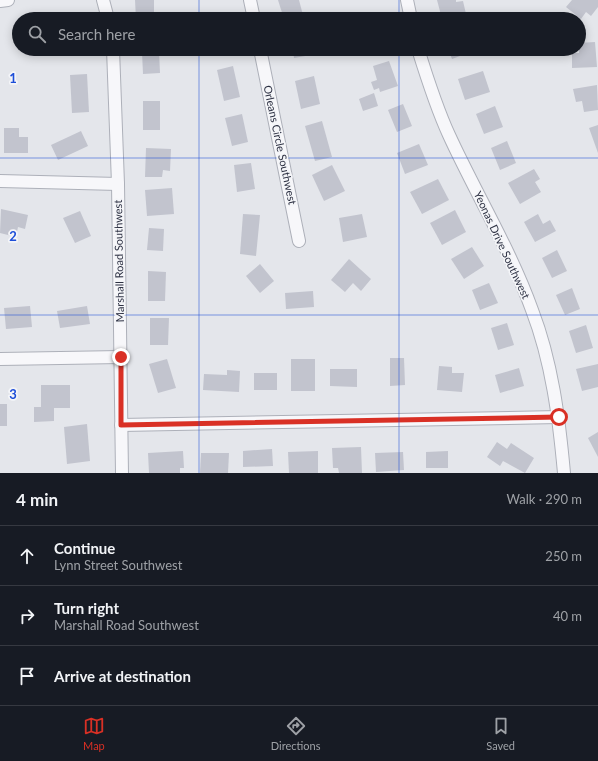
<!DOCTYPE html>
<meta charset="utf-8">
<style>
body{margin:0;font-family:Lato,sans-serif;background:#20242c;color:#f1f3f6}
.stop{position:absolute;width:12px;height:12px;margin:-9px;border:3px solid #d93025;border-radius:50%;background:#fff}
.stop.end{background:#d93025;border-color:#fff;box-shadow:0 1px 4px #0008}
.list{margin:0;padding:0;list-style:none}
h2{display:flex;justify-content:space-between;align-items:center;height:52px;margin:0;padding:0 16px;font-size:17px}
h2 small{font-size:13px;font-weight:400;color:#9ea1a6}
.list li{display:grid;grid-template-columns:26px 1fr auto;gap:12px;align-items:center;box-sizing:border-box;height:60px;padding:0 16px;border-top:1px solid #363941}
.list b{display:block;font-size:15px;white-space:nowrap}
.list p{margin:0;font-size:13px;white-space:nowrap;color:#9ea1a6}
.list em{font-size:13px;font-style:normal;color:#9ea1a6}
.icon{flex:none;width:22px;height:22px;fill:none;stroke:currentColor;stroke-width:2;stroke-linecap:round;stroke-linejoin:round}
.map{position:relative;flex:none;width:598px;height:473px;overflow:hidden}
.search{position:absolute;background:#171b24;box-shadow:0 2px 10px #0003;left:12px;right:12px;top:12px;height:44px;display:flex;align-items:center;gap:10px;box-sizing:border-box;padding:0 14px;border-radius:22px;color:#9ea1a6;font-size:15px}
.sheet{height:232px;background:#171b24}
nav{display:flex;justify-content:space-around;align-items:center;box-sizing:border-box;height:56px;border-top:1px solid #363941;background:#171b24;font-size:11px;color:#9ea1a6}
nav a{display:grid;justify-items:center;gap:2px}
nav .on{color:#d93025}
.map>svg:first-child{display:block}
.building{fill:#c2c4ce}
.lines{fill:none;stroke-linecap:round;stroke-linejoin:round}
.street-casing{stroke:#adb0b9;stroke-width:14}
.street{stroke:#f7f7fa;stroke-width:12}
.route{stroke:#d93025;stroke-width:5}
.grid{fill:none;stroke:#1d4ed8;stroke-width:1;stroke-opacity:0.55}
.labels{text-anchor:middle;stroke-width:3.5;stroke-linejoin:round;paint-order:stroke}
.street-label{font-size:11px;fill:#2d3143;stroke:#f4f5f8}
.grid-label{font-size:13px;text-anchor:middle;font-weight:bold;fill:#1d4ed8;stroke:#f4f5f8;stroke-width:3.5;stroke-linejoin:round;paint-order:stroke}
</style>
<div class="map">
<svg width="598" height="473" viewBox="0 0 598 473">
<rect width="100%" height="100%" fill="#e4e6eb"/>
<g class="building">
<polygon points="135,0 154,0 154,18 136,19"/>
<polygon points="278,0 299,0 304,19 284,19"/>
<polygon points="437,0 456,0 456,2 463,1 466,14 442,19"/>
<polygon points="572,0 598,0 598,7 591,16 586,12 581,19 566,7"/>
<polygon points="71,12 76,19 61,19"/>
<polygon points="380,14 381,19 363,19 363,18"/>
<polygon points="19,28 19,51 12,30"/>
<polygon points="595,42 597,67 572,68 572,53 579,53 579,43"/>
<polygon points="293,49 309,49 311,55 294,58"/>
<polygon points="448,49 467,49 468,53 452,59"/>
<polygon points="159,51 160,73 143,74 142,52"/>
<polygon points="389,61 398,86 380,92 379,88 374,90 371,82 377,80 373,66"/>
<polygon points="233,66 240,97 224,101 217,70"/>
<polygon points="483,71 490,92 465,100 458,79"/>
<polygon points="87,74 89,112 72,113 70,75"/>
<polygon points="314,76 320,104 301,109 295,81"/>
<polygon points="597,85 598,110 584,112 582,101 576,102 573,89"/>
<polygon points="374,93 378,106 363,111 359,99"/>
<rect x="143" y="101" width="17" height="29"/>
<polygon points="403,104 412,126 397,132 388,110"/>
<polygon points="495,106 503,127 484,134 476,114"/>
<polygon points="242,114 248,142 232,146 225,118"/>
<polygon points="322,121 332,157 315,161 305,126"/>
<polygon points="598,125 598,153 589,128"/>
<polygon points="4,128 19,128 19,137 28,137 28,153 4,153"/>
<polygon points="81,131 88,146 58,160 51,145"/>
<polygon points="507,141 516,163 500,170 491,148"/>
<polygon points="419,144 428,165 405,174 397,153"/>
<polygon points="146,148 171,149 170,171 163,170 162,177 145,177"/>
<polygon points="251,163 255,189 237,192 234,165"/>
<polygon points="332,165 345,191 324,201 312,175"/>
<polygon points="534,169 540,179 535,182 541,192 520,204 508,183"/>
<polygon points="438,179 449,200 422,214 410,192"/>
<polygon points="172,188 174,214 147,216 145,190"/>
<polygon points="1,209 28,215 25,229 18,227 16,237 0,233"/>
<polygon points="455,210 466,232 442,245 430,223"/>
<polygon points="80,211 91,236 75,243 63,218"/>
<polygon points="243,214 260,215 256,256 240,254"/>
<polygon points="362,214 367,237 343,242 339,218"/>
<polygon points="538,214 543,224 550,220 556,231 535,242 524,222"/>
<polygon points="149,228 164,229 163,251 147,250"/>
<polygon points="472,247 484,266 464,279 451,259"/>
<polygon points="557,250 567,271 552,278 542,258"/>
<polygon points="349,259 371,279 361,291 353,283 345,292 331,280"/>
<polygon points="260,264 274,281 260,293 246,276"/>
<polygon points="148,271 166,272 165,301 148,301"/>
<polygon points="489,283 498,303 480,310 472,290"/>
<polygon points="572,288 580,309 565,315 556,295"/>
<polygon points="313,291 314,307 286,309 285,293"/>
<polygon points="30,306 32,327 6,329 4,308"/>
<polygon points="87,306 90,324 60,328 57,311"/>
<polygon points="150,318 169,318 168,345 150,345"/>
<polygon points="507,323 514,345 498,350 491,328"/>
<polygon points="586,325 593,348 576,353 569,331"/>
<polygon points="390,358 404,358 405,385 390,386"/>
<polygon points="167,359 176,388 158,393 149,364"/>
<rect x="291" y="359" width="24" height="32"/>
<polygon points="598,364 598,387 582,391 576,369"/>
<polygon points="439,366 452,367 452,373 464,373 462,392 437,390"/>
<polygon points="519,368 524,386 500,393 495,375"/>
<polygon points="330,369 357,369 357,387 330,386"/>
<polygon points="227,370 240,371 239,392 203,390 204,374 227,375"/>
<rect x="254" y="373" width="23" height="17"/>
<polygon points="41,385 70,385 70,408 54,408 54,421 34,422 34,407 41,407"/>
<rect x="0" y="404" width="7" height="22"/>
<polygon points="87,424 90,461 67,464 64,427"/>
<polygon points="598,432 598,457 588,438"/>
<polygon points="497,442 507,449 511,443 534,458 525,473 503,461 500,466 487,457"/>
<polygon points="361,447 362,473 339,473 338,468 333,468 332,448"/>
<polygon points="272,449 273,466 243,467 243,451"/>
<polygon points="183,451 184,468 180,468 180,473 149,473 148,453"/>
<polygon points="318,451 318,473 289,473 288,452"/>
<polygon points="448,451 448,468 426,468 426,452"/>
<polygon points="403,452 404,470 376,472 375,453"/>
<polygon points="201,453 229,453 228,473 200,473"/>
</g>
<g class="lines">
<defs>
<g id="street">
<polyline points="103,0 108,19"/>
<polyline points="250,0 254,19"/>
<polyline points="407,0 411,19"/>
<polyline points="0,1 8,0"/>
<polyline points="113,49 118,184 122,473"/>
<polyline points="260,49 299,241"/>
<path d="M418,49C427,78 436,107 449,135C476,194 510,249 532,310C552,362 559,418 564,473"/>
<polyline points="0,181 118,184"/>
<polyline points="0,359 121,357"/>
<polyline points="121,425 559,417"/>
</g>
</defs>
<use href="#street" class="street-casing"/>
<use href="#street" class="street"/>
</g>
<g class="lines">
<polyline class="route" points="121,357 121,425 559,417"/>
</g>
<path class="grid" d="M199,0V19M399,0V19M199,49V473M399,49V473M0,158H598M0,315H598"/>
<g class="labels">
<g class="street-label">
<text transform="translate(280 145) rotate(78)" y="4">Orleans Circle Southwest</text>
<text transform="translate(502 245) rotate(65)" y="4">Yeonas Drive Southwest</text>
<text transform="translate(119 261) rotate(-91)" y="4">Marshall Road Southwest</text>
</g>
</g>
<g class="grid-label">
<text x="13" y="83">1</text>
<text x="13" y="241">2</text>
<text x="13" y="399">3</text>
</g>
</svg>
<div class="stop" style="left:559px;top:417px"></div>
<div class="stop end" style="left:121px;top:357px"></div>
<div class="search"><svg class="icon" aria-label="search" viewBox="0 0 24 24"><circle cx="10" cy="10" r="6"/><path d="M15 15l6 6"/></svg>Search here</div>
</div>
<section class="sheet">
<h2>4 min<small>Walk · 290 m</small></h2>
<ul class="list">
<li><svg class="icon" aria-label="ahead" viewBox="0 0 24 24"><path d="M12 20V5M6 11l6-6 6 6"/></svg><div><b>Continue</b><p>Lynn Street Southwest</p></div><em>250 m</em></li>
<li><svg class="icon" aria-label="right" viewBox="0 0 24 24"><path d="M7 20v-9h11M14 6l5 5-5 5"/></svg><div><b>Turn right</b><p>Marshall Road Southwest</p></div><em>40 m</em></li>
<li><svg class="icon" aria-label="arrive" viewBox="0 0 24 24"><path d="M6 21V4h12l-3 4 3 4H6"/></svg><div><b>Arrive at destination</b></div></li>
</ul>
</section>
<nav>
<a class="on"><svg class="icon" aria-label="map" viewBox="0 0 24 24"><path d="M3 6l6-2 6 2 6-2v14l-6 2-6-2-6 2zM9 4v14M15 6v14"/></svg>Map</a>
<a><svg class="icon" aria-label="directions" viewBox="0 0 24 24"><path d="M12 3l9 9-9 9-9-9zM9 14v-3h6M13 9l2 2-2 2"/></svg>Directions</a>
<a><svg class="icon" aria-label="saved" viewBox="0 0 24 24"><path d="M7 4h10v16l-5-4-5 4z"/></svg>Saved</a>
</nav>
